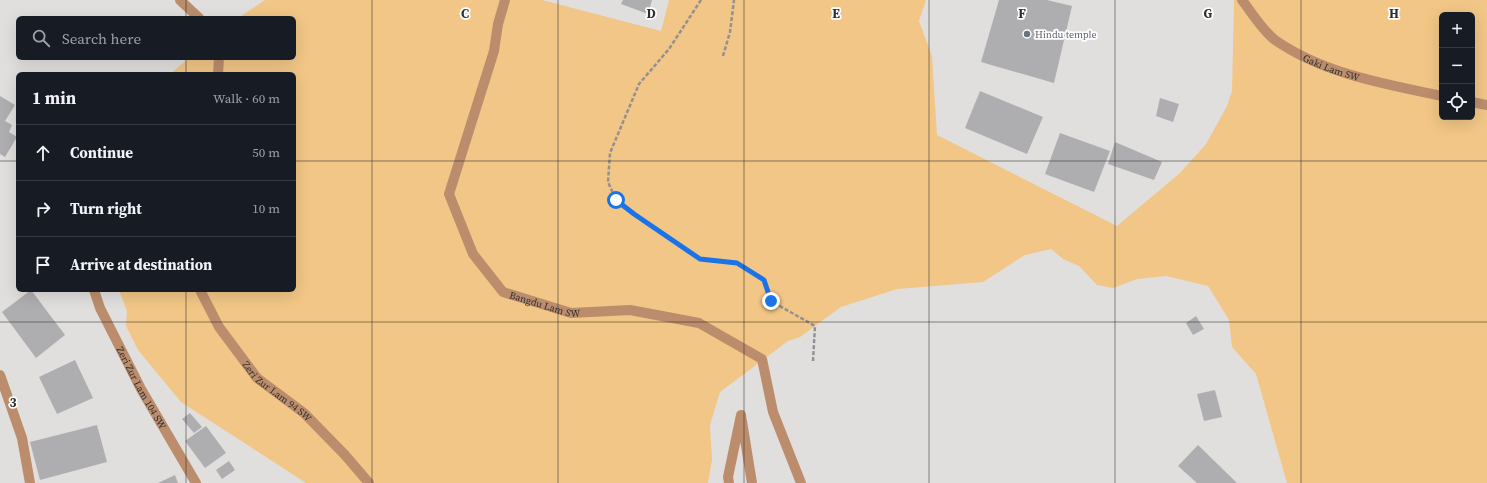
<!DOCTYPE html>
<meta charset="utf-8">
<style>
body{margin:0;font-family:"Source Serif 4",serif;background:#242831;color:#f1f3f6}
.controls{position:absolute;right:12px;top:12px;display:grid;overflow:hidden;border-radius:6px;box-shadow:0 4px 16px #0002}
.controls button{width:36px;height:36px;display:grid;place-items:center;padding:0;border:0;border-bottom:1px solid #363941;background:#171b24;color:#f1f3f6;font:20px sans-serif}
.stop{position:absolute;width:12px;height:12px;margin:-9px;border:3px solid #1a73e8;border-radius:50%;background:#fff}
.stop.end{background:#1a73e8;border-color:#fff;box-shadow:0 1px 4px #0008}
.list{margin:0;padding:0;list-style:none}
h2{display:flex;justify-content:space-between;align-items:center;height:52px;margin:0;padding:0 16px;font-size:17px}
h2 small{font-size:13px;font-weight:400;color:#9ea1a6}
.list li{display:grid;grid-template-columns:26px 1fr auto;gap:12px;align-items:center;box-sizing:border-box;height:56px;padding:0 16px;border-top:1px solid #363941}
.list b{display:block;font-size:15px;white-space:nowrap}
.list em{font-size:13px;font-style:normal;color:#9ea1a6}
.icon{flex:none;width:22px;height:22px;fill:none;stroke:currentColor;stroke-width:2;stroke-linecap:round;stroke-linejoin:round}
.map{position:relative;flex:none;width:1487px;height:483px;overflow:hidden}
.search{position:absolute;background:#171b24;box-shadow:0 4px 16px #0002;left:16px;top:16px;width:280px;height:44px;display:flex;align-items:center;gap:10px;box-sizing:border-box;padding:0 14px;border-radius:6px;color:#9ea1a6;font-size:15px}
.panel{position:absolute;background:#171b24;box-shadow:0 4px 16px #0002;left:16px;top:72px;width:280px;height:220px;border-radius:6px}
.map>svg:first-child{display:block}
.green{fill:#f1c686;fill-rule:evenodd}
.building{fill:#aeaeb1}
.lines{fill:none;stroke-linecap:round;stroke-linejoin:round}
.path{stroke:#93918f;stroke-width:2.5;stroke-dasharray:4 2;stroke-linecap:butt}
.minor{stroke:#bb8d6c;stroke-width:10}
.route{stroke:#1a73e8;stroke-width:5}
.grid{fill:none;stroke:#2f2e2d;stroke-width:1;stroke-opacity:0.55}
.worship-dot{fill:#6b7280;stroke:#fff;stroke-width:1.5}
.labels{text-anchor:middle;stroke-width:3.5;stroke-linejoin:round;paint-order:stroke}
.worship-label{font-size:10px;fill:#5b616d;stroke:#fff;text-anchor:start}
.street-label{font-size:10px;fill:#2f2e2d;stroke:#fff}
.grid-label{font-size:13px;text-anchor:middle;font-weight:bold;fill:#2f2e2d;stroke:#fff;stroke-width:3.5;stroke-linejoin:round;paint-order:stroke}
</style>
<div class="map">
<svg width="1487" height="483" viewBox="0 0 1487 483">
<rect width="100%" height="100%" fill="#e1dfdd"/>
<path class="green" d="M265,0H542L661,31L669,0H926L919,21L932,56L937,135L1117,226L1180,173L1206,144L1227,106L1232,91L1234,0H1487V483H1287L1256,374L1232,347L1229,320L1208,286L1166,276L1137,279L1113,288L1097,285L1079,266L1063,259L1051,249L1025,255L983,282L897,289L841,307L800,337L788,341L720,392L710,425L712,460L708,483H306L181,402L138,350L126,326L127,311L119,290H294V74H170L189,58H294V18H238ZM1442,15H1472V117H1442Z"/>
<g class="building">
<polygon points="623,0 652,0 648,14 621,4"/>
<polygon points="999,0 1047,0 1072,6 1054,83 981,62"/>
<polygon points="980,91 1043,117 1027,154 965,128"/>
<polygon points="0,96 15,105 5,121 12,125 9,132 17,137 5,157 0,154"/>
<polygon points="1160,98 1179,104 1173,122 1156,116"/>
<polygon points="1060,133 1110,151 1094,192 1045,174"/>
<polygon points="1115,142 1162,162 1154,180 1108,164"/>
<polygon points="31,290 65,335 36,358 2,312"/>
<polygon points="1196,316 1204,329 1193,335 1186,323"/>
<polygon points="75,360 93,398 57,414 39,377"/>
<polygon points="1215,390 1222,417 1204,421 1197,394"/>
<polygon points="190,413 202,427 194,433 182,419"/>
<polygon points="97,425 107,462 40,480 30,442"/>
<polygon points="206,426 226,453 205,468 185,441"/>
<polygon points="1198,445 1237,483 1197,483 1178,466"/>
<polygon points="229,461 235,470 222,479 216,470"/>
<polygon points="175,475 178,483 158,483"/>
</g>
<g class="lines">
<g class="path">
<polyline points="701,0 669,49 639,84 610,153 608,182 616,200 634,214 700,259 737,263 764,280 771,301 815,326 813,361"/>
<polyline points="723,56 730,32 734,0"/>
</g>
<g class="minor">
<polyline points="180,0 199,18"/>
<path id="s1" d="M505,0L498,24L494,51L449,194L473,254L503,292L571,313L630,310L699,323L762,359L773,412L801,483"/>
<path id="s2" d="M1242,0C1252,13 1262,30 1275,40C1324,74 1385,84 1442,96"/>
<polyline points="218,74 219,58"/>
<polyline points="1472,102 1487,105"/>
<path id="s3" d="M94,290L100,308L141,389L196,483"/>
<path id="s4" d="M200,290L219,327L257,378L304,413L345,455L369,483"/>
<polyline points="0,375 22,438 30,483"/>
<polyline points="729,483 728,477 741,415 752,483"/>
</g>
</g>
<g class="lines">
<polyline class="route" points="616,200 634,214 700,259 737,263 764,280 771,301"/>
</g>
<path class="grid" d="M186,0V18M372,0V483M558,0V483M744,0V483M929,0V483M1115,0V483M1301,0V483M186,58V74M0,161H18M294,161H1487M186,290V483M0,322H1487"/>
<circle class="worship-dot" cx="1027" cy="34" r="4"/>
<g class="labels">
<g class="worship-label">
<text x="1035" y="38">Hindu temple</text>
</g>
<g class="street-label">
<text dy="4" stroke="none"><textPath href="#s2" startOffset="115">Gaki Lam SW</textPath></text>
<text dy="4" stroke="none"><textPath href="#s1" startOffset="359">Bangdu Lam SW</textPath></text>
<text dy="4" stroke="none"><textPath href="#s3" startOffset="109">Zeri Zur Lam 104 SW</textPath></text>
<text dy="4" stroke="none"><textPath href="#s4" startOffset="129">Zeri Zur Lam 94 SW</textPath></text>
</g>
</g>
<g class="grid-label">
<text x="465" y="18">C</text>
<text x="651" y="18">D</text>
<text x="836" y="18">E</text>
<text x="1022" y="18">F</text>
<text x="1208" y="18">G</text>
<text x="1394" y="18">H</text>
<text x="13" y="407">3</text>
</g>
</svg>
<div class="controls">
<button>+</button>
<button>−</button>
<button><svg class="icon" aria-label="locate" viewBox="0 0 24 24"><circle cx="12" cy="12" r="6"/><path d="M12 2v4M12 18v4M2 12h4M18 12h4"/></svg></button>
</div>
<div class="stop" style="left:616px;top:200px"></div>
<div class="stop end" style="left:771px;top:301px"></div>
<div class="search"><svg class="icon" aria-label="search" viewBox="0 0 24 24"><circle cx="10" cy="10" r="6"/><path d="M15 15l6 6"/></svg>Search here</div>
<section class="panel">
<h2>1 min<small>Walk · 60 m</small></h2>
<ul class="list">
<li><svg class="icon" aria-label="ahead" viewBox="0 0 24 24"><path d="M12 20V5M6 11l6-6 6 6"/></svg><div><b>Continue</b></div><em>50 m</em></li>
<li><svg class="icon" aria-label="right" viewBox="0 0 24 24"><path d="M7 20v-9h11M14 6l5 5-5 5"/></svg><div><b>Turn right</b></div><em>10 m</em></li>
<li><svg class="icon" aria-label="arrive" viewBox="0 0 24 24"><path d="M6 21V4h12l-3 4 3 4H6"/></svg><div><b>Arrive at destination</b></div></li>
</ul>
</section>
</div>
